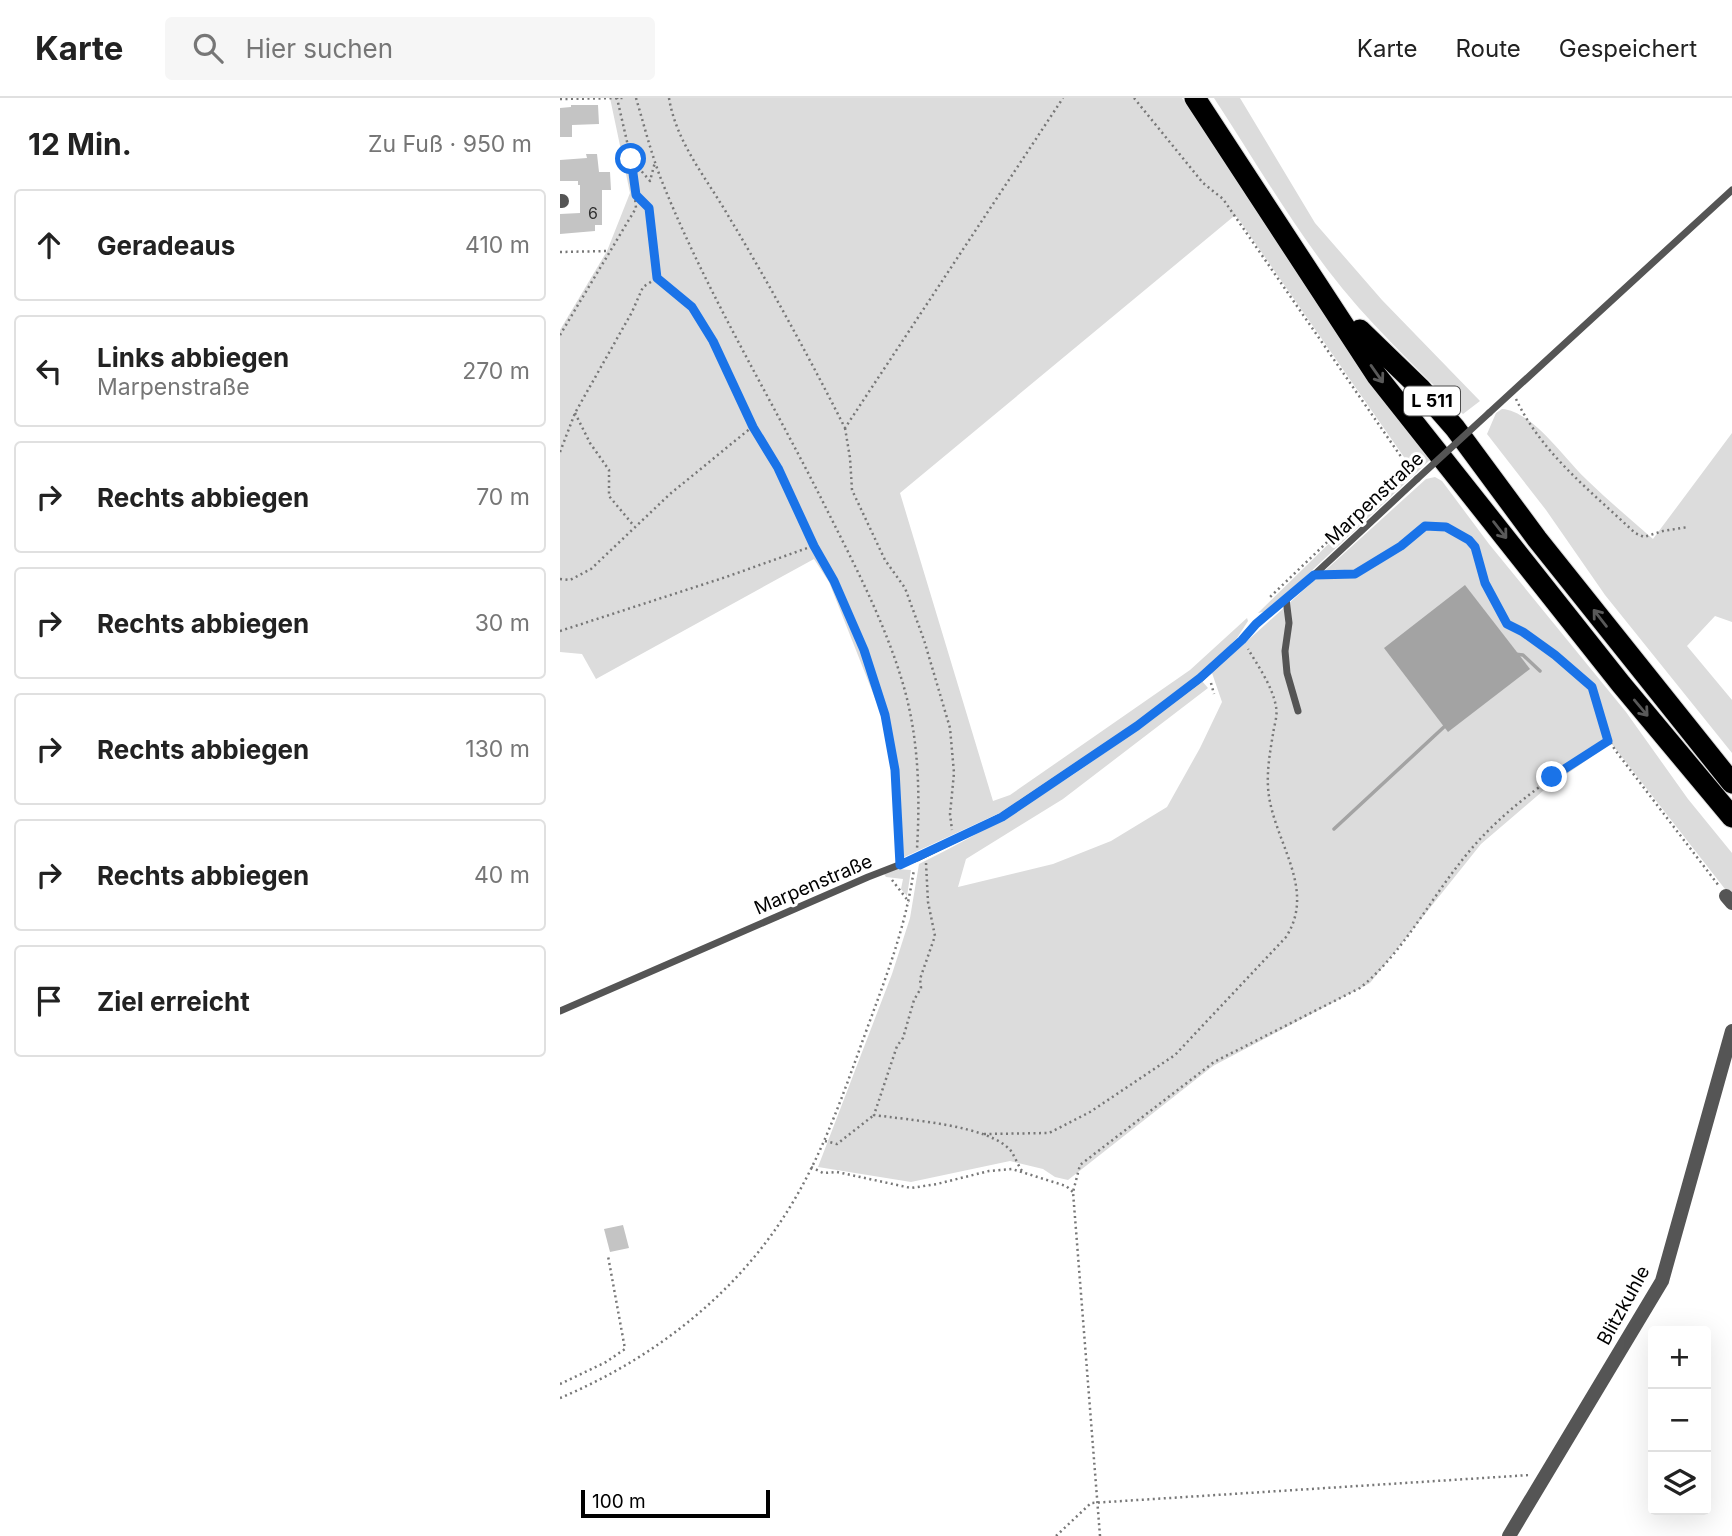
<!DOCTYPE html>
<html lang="de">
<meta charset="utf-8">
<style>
body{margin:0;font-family:Inter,sans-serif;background:#f6f6f6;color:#222}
.controls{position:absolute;right:21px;bottom:21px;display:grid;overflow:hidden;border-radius:7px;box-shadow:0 7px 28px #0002}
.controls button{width:63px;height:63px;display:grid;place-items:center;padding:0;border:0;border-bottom:2px solid #e0e0e0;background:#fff;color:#222;font:35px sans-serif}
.scale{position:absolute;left:21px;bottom:18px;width:189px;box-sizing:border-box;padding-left:7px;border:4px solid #000;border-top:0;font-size:19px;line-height:24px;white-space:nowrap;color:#000;-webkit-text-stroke:5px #fff;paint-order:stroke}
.stop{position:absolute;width:21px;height:21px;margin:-16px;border:5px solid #1a73e8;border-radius:50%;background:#fff}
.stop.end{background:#1a73e8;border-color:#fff;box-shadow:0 2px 7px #0008}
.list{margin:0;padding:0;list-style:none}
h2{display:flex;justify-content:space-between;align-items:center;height:91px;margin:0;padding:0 28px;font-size:30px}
h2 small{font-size:23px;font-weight:400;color:#767676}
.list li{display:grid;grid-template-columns:46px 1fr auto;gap:21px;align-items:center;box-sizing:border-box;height:112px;margin:0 14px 14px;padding:0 14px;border:2px solid #e0e0e0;border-radius:7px}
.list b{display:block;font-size:26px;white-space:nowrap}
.list p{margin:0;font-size:23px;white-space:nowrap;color:#767676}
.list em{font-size:23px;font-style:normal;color:#767676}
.icon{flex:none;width:38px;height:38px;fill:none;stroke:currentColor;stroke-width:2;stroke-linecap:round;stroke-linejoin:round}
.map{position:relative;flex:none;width:1172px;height:1438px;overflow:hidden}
header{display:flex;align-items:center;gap:42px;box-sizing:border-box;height:98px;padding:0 35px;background:#fff;border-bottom:2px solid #e0e0e0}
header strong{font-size:33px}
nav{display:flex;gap:38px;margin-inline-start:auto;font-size:24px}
.search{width:490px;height:63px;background:#f6f6f6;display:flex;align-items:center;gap:18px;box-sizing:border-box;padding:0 24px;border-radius:7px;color:#767676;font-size:26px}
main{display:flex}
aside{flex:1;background:#fff}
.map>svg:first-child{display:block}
.green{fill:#dcdcdc}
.water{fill:#a3a3a3}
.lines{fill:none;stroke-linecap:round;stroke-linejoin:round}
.stream{stroke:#a3a3a3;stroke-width:3.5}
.building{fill:#c4c4c4}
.highway-casing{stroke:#dbdbdb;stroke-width:23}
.path{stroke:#777;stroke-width:2.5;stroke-dasharray:2 3.5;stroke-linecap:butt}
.lane{stroke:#555;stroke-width:7}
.street{stroke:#555;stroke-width:14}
.highway{stroke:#000;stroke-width:21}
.lane-bridge{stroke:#555;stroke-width:7}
.oneway{stroke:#595959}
.route{stroke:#1a73e8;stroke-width:9}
.labels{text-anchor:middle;stroke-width:6;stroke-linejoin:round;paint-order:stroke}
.number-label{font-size:16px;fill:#313131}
.shield{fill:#fff;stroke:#4c4c4c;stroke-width:2}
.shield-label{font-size:18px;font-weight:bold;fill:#000}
.street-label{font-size:19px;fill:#000;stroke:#fff}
</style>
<header>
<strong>Karte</strong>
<div class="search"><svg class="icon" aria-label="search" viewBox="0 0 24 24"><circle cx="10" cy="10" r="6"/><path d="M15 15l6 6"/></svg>Hier suchen</div>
<nav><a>Karte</a><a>Route</a><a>Gespeichert</a></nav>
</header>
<main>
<aside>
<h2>12 Min.<small>Zu Fuß · 950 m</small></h2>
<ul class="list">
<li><svg class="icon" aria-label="ahead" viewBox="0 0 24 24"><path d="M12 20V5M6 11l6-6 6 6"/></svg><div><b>Geradeaus</b></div><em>410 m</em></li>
<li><svg class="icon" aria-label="left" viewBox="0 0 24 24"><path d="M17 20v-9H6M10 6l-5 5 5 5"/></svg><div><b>Links abbiegen</b><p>Marpenstraße</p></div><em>270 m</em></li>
<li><svg class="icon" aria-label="right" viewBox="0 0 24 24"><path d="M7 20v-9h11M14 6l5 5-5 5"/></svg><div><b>Rechts abbiegen</b></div><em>70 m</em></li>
<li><svg class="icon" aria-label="right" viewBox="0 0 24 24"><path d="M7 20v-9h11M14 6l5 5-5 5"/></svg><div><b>Rechts abbiegen</b></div><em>30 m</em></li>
<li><svg class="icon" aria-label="right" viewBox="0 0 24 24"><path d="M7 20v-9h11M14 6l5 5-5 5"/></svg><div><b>Rechts abbiegen</b></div><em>130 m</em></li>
<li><svg class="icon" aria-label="right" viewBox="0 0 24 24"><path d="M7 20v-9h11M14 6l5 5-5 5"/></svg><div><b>Rechts abbiegen</b></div><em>40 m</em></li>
<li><svg class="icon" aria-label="arrive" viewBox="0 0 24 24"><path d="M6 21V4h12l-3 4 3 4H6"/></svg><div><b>Ziel erreicht</b></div></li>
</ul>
</aside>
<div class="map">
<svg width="1172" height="1438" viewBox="0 0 1172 1438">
<rect width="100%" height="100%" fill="#fff"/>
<g class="green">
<polygon points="50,0 622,0 797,265 870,362 715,507 707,513 698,515 846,370 846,362 677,119 673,119 340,395 433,703 450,697 630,572 687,520 688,523 677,540 644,573 583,620 446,712 336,763 333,672 322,618 269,484 254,461 36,581 22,556 0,554 0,232 47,153 70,95"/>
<path d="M654,0H680L755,125L822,202L920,303L903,316C856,269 807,224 767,171C726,116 691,57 654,0Z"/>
<path d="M942,311C973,313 1006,363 1028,383C1049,403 1071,422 1093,441L1172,335V524L1155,518L1127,548L1172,602V655L1045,497L986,412L927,336L936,315Z"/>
<path d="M875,379L882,383L929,446L1066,614L1128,701L1172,755V800L1051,645L984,692L921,746L810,885L653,968L508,1082L495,1079L483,1071L450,1063L351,1084L258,1069L332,876L350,820L359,766C460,717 553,652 642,583L648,590L503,701L406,761L398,789L493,766L551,743L607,709L640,650L662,604L652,575L866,381Z"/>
<polygon points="337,771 351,772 347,798 341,791 343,781 326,779 324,776"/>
</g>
<polygon class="water" points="905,487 970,571 888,634 824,550"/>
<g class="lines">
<g class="stream">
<polyline points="954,556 963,557 980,573"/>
<polyline points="774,731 885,628"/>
</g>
</g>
<g class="building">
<polygon points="11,7 38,7 39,26 12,27 12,39 0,39 0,10 11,9"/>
<polygon points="26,56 37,56 39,74 50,74 51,92 42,92 42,127 35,127 35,133 0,136 0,116 20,115 20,87 18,87 18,83 0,83 0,62 27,60"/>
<polygon points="63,1127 69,1150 50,1154 44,1131"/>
</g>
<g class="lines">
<defs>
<g id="highway">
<polyline points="635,0 817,278 1061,586 1172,719"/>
<polyline points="800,232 860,290 895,330 977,441 1172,685"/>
</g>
</defs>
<use href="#highway" class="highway-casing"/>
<g class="path">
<path d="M76,0C84,27 91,55 101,81C146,194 211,300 265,408C295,468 327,528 345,593C359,645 360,698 357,751"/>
<path d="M109,0C116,43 144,77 166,114C208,184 248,257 285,330L503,0"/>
<polyline points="574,0 643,85 663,101 844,363 842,371 839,375 709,500"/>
<polyline points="0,1 66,0"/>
<polyline points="71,61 90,83 95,64"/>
<polyline points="76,97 89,110 97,180 132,209 153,243 193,329 218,370 253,448 274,483 304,552 325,617 335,672 339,757"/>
<polyline points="0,154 49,153"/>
<polyline points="0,237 76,110 71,61 57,0"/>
<path d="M956,301C982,356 1032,394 1075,435L1084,439L1103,433L1128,429"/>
<polyline points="15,315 30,345 49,372 49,398 74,428"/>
<polyline points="285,330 290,360 292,392 325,462 345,490 364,542 390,630 394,675 390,716 392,732"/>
<polyline points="0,354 15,315 72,214 83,189 97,180"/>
<polyline points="768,477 795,476 841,448 865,428 886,429 910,442 915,449 925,485 947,526 963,534 995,557 1032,589 1042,629 1055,652 1159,788"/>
<polyline points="0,481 10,482 31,471 110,396 192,329"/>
<polyline points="0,533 166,479 253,448"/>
<polyline points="651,585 654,596"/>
<path d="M366,765L368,804L375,838L360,881L361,890L354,902L343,940L337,948L314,1017C348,1022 430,1027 451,1053C455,1059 458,1067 462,1073"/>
<polyline points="332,782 349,804"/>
<path d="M424,1036L489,1035L530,1014L615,957L726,839C758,789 711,741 708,689C707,671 710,654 713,636C714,628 718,617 716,609C713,589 698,568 688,551"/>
<polyline points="265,1043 277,1046 314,1017"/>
<polyline points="251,1069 263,1075 277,1074 351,1090 377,1086 429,1073 452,1071 506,1088 513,1094"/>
<polyline points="0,1286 46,1264 65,1251 48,1158"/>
<path d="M0,1300C93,1261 177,1196 230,1109C262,1057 283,997 304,939C325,881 345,833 354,771"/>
<polyline points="496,1438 531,1405 970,1377"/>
<path d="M540,1438L513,1094L520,1067L654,964L800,890C843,855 869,803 903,761C942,711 996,676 1048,643"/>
</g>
<g class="lane">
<polyline points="929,315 1172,92"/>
<polyline points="726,501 729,525 725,553 727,575 738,613"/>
<polyline points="0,913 308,779 357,760 441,719 577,628 641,580 682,542 696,526 754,477 857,381"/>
</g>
<g class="street">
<polyline points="0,103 2,103"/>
<polyline points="1166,798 1172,805"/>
<polyline points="949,1438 1102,1183 1172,933"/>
</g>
<use href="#highway" class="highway"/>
<polyline class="lane-bridge" points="857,381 929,315"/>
</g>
<defs><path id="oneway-shaft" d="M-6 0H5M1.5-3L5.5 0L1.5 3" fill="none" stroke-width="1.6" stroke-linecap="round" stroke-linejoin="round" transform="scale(1.75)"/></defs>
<g class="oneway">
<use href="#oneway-shaft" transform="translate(817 276) rotate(55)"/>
<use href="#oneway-shaft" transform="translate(940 432) rotate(52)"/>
<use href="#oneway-shaft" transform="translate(1040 520) rotate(-128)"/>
<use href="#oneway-shaft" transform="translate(1081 610) rotate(50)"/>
</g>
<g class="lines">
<polyline class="route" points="71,61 76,97 89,110 97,180 132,209 153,243 193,329 218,370 254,448 274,483 304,552 325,617 335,672 340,767 442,719 577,628 640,580 682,542 696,526 754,477 795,476 841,448 865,428 886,429 909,442 915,449 925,485 947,526 963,534 995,557 1032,589 1048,643 992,679"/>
</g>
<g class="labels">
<g class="number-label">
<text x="33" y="121">6</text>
</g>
<rect class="shield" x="844" y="288.5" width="56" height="29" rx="5"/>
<g class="shield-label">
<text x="872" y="309">L 511</text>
</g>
<g class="street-label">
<text transform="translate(814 400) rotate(-43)" y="7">Marpenstraße</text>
<text transform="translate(253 786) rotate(-23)" y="7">Marpenstraße</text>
<text transform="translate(1063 1207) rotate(-61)" y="7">Blitzkuhle</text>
</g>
</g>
</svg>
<div class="controls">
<button>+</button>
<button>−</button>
<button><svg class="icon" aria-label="layers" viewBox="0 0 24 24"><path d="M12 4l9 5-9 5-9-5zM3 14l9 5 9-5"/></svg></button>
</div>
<div class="scale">100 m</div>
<div class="stop" style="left:71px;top:61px"></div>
<div class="stop end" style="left:992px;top:679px"></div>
</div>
</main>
